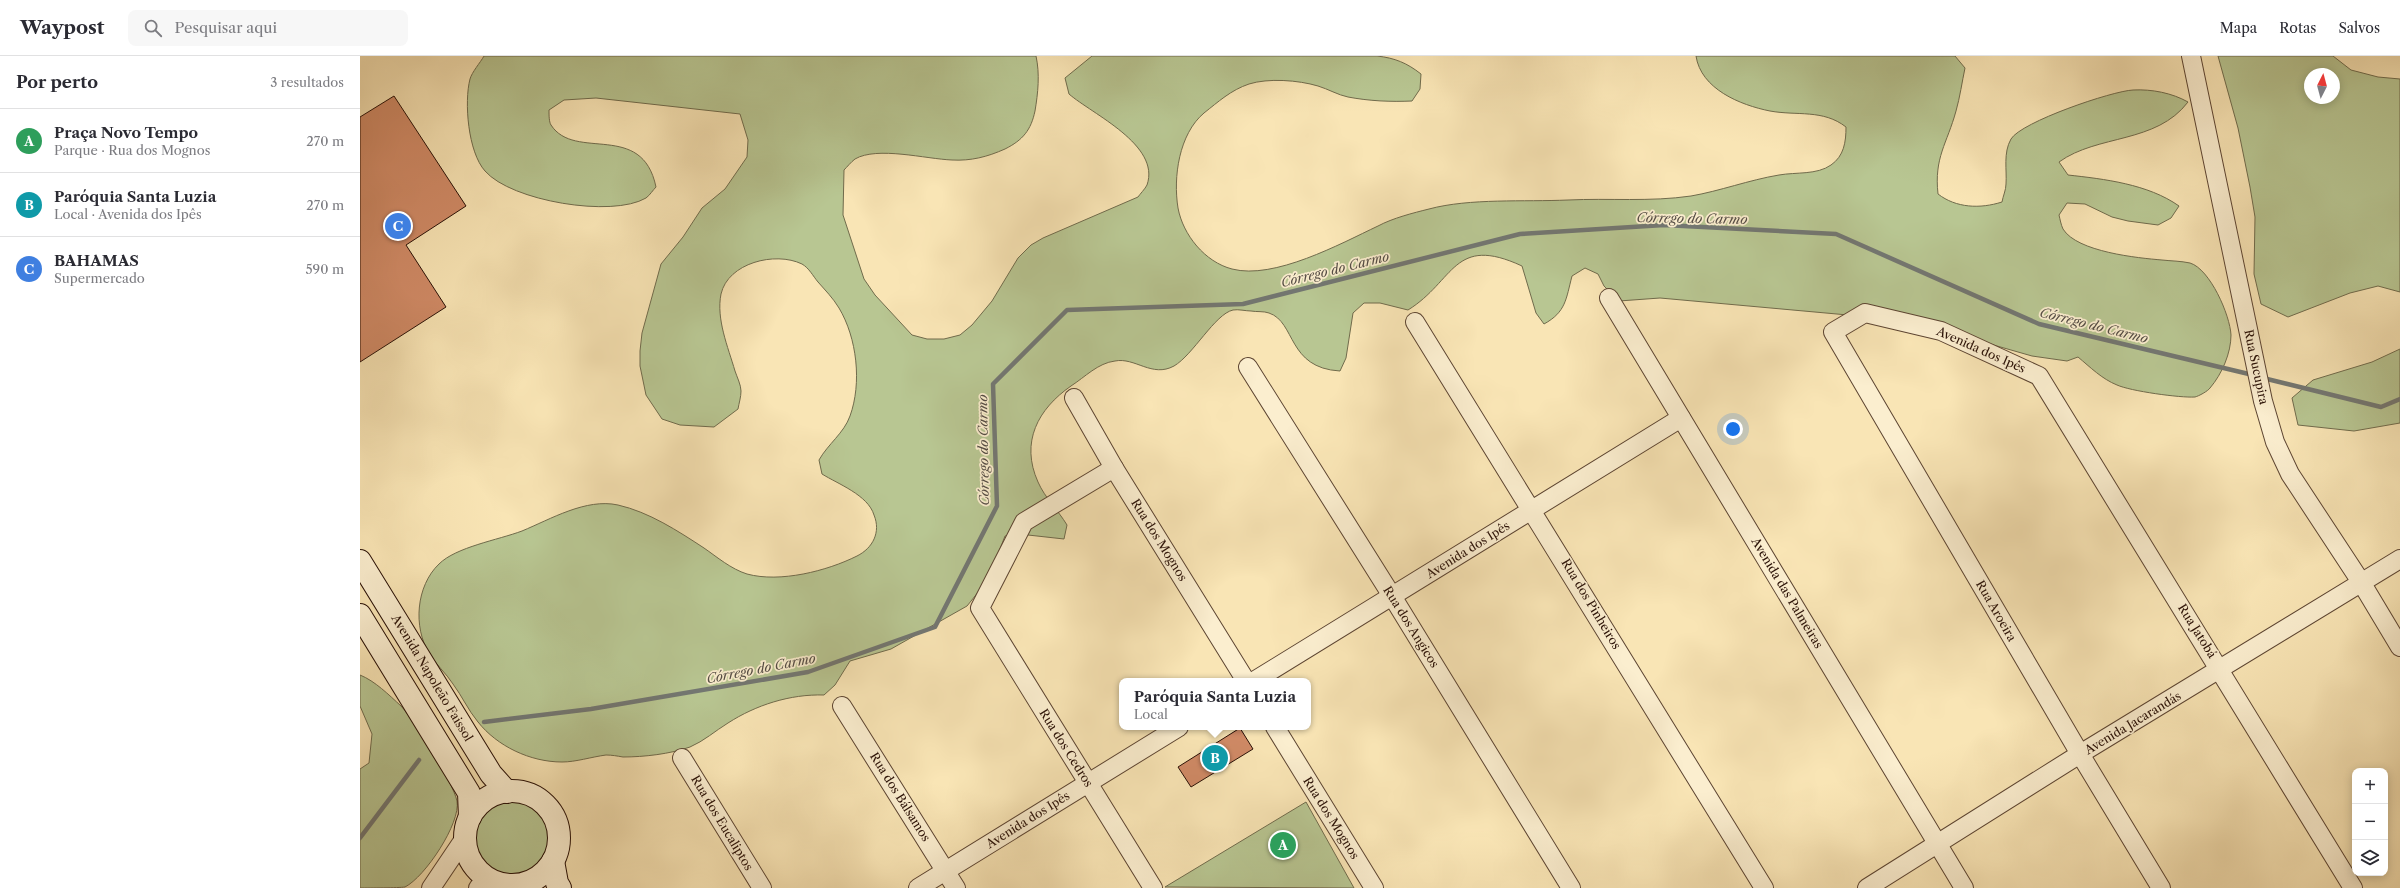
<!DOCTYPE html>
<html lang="pt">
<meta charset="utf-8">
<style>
body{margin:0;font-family:"Libre Caslon Text",serif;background:#f7f7f7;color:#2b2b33}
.controls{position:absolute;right:12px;bottom:12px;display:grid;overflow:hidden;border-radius:8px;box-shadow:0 2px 10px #0003}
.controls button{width:36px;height:36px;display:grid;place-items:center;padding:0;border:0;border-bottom:1px solid #e1e1e2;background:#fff;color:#2b2b33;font:20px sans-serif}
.compass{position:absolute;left:1944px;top:12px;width:36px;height:36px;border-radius:50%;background:#fff;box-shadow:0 2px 10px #0003;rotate:6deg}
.you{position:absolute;left:1373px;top:373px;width:14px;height:14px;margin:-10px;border:3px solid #fff;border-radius:50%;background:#1a73e8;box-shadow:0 0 0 6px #1a73e833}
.badge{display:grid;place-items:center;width:26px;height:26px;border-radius:50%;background:#8f2418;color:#fff;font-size:13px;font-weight:700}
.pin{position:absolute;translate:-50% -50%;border:2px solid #fff;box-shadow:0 1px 4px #0006}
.popup{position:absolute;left:759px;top:622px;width:192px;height:52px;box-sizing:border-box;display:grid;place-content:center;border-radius:8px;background:#fff;filter:drop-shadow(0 1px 3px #0005);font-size:13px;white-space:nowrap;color:#7c7c81}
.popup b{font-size:15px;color:#2b2b33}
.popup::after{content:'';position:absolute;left:50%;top:100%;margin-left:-8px;border:8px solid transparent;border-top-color:#fff}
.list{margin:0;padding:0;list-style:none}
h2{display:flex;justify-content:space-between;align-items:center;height:52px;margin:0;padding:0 16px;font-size:17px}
h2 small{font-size:13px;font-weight:400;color:#7c7c81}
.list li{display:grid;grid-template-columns:26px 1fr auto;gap:12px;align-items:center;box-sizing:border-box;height:64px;padding:0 16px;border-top:1px solid #e1e1e2}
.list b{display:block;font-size:15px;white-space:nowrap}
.list p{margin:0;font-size:13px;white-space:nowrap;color:#7c7c81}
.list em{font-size:13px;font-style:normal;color:#7c7c81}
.icon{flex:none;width:22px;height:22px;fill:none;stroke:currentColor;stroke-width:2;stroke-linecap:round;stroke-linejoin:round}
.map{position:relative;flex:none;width:2040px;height:832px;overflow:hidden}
header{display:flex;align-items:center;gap:24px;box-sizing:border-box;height:56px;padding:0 20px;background:#fff;border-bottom:1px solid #e1e1e2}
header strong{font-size:19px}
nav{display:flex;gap:22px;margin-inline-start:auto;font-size:14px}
.search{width:280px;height:36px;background:#f7f7f7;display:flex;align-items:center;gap:10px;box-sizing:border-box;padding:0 14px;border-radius:8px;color:#7c7c81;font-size:15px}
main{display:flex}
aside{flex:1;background:#fff}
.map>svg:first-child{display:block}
.green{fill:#b8c692;stroke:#706b4c;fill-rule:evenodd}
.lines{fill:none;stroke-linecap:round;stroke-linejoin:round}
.stream{stroke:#737772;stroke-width:4.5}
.building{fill:#d08a66;stroke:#291006}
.minor-casing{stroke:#5d4532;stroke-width:20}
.secondary-casing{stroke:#291006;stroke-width:24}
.minor{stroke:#fbeecf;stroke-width:18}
.secondary{stroke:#fbeecf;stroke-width:22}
.labels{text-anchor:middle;stroke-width:3.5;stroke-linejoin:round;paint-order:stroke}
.street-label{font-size:12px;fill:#291006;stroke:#fbeecf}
.water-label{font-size:13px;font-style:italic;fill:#544c45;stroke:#fbeecf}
</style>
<header>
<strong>Waypost</strong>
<div class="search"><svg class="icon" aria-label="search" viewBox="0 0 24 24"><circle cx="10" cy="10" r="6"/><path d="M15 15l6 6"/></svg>Pesquisar aqui</div>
<nav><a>Mapa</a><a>Rotas</a><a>Salvos</a></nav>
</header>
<main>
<aside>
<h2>Por perto<small>3 resultados</small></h2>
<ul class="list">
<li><span class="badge" style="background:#2e9e5b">A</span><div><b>Praça Novo Tempo</b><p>Parque · Rua dos Mognos</p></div><em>270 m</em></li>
<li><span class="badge" style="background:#0f9aa8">B</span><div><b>Paróquia Santa Luzia</b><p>Local · Avenida dos Ipês</p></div><em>270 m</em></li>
<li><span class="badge" style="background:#3f7fe0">C</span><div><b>BAHAMAS</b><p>Supermercado</p></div><em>590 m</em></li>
</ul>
</aside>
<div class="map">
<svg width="2040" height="832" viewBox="0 0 2040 832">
<rect width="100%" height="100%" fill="#f9e5b5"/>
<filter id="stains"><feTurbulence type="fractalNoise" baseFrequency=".005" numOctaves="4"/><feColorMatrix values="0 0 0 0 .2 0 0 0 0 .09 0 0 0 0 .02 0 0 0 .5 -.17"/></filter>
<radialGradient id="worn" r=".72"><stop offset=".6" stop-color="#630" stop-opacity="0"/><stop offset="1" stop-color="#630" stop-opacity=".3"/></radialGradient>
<g class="green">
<path d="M124,0H676C680,18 678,37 675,55C671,74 663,84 645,93C627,101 611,105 592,104C566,103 517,90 495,103C491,106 487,111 484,114L483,159L504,223L515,239L552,279L567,283H584L600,279L612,269L632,245L658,202L671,189L683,182L778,141C780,138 785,133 787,129C801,89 732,58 709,38L705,22L732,0H1017C1035,2 1047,7 1061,18L1060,33L1052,45C1031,46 1009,45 988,41C978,39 968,33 958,30C938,24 908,22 889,28C871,34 858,46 844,57C819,78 813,121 818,152C823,179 845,206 872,213C914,224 980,188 1018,170C1033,162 1053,157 1069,153C1110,142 1164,146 1208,144C1249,142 1290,146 1331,140C1360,135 1389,124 1419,119C1436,116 1457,119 1471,109C1484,100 1486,86 1486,71C1463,53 1437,60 1410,55C1380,49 1341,33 1336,0H1595L1605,12C1602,26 1600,41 1596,55C1587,88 1574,101 1578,138C1596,152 1620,153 1642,146C1643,140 1646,134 1646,128C1647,114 1643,97 1651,83C1661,66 1752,35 1773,34C1792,33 1812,37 1828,46C1796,88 1738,78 1699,106L1708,119C1744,123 1788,128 1819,150L1811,162L1798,169L1768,165L1752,161L1725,148L1707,147L1699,159C1700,163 1701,169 1703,173C1717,196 1778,202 1802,204C1811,205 1821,205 1830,207C1850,213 1870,259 1871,279C1871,297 1862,318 1850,332C1848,335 1839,340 1835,341C1820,342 1770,335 1757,329C1742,323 1730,311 1718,301L1707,305L1672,300L1623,286L1532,263L1300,242L1259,245L1244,230L1238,218L1225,212L1212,220C1206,243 1206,256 1184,268L1176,257L1162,210C1093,178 1095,225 1048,254L1020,247H1004L993,257L986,302L980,315C927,312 936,266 909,257C904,255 896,256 891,255C886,255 878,253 873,254C855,258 833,299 814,310C792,322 775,301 755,305C738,307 725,321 711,330C678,353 660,386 678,426C685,442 698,454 707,469L704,483L659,478L645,480L628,524L607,550L531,593L490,605L475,629L464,639C430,638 396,649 368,667C355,675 344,685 330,691C310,698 284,701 263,701C257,700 252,699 246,699C231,701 216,706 202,706C170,706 137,690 118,666C108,654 102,640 93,628C86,617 76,609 69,597C53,571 56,530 79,508C96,491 138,484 162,475C191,463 226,442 258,449C289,456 318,475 344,492C357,501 371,513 387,518C420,527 467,515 497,500C513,492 521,476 514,459C508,439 478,428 462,418L459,404C468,388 484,377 490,360C502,327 497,282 479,252C473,242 465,234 458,226C453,220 449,212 442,208C415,195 368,207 361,238C356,263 368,291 375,315C377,321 381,329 381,335C381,341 379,347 378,353L354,371L320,369L302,363L286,339L280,310V295L282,277L301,208L323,181L342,152L365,133L387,101L388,84L380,58L236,42L204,44L189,54C189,59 189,66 191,69C215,106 282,64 296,131C293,134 290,139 286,142C252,162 151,145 125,115C108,96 104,46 110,23C112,16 120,7 124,0Z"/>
<path d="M1858,0H1973L1991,14L2018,21L2040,23V236L2018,230L1990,237L1928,261L1901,248L1894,218L1895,161L1890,131L1878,72ZM1950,18H1974V42H1950Z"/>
<polygon points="2040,293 2040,367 1994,375 1938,369 1932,342 1953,324 2012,306"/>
<path d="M0,619C15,625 29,639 41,650C54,664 93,726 97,745C101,767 65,821 45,831C38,832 10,832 0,832V713L9,707L12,678L0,650Z"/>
<circle cx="151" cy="783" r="39"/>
<polygon points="946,746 994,832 805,831"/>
</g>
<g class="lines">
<g class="stream">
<polyline points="1903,322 2021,351 2040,343"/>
<polyline points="124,666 231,653 448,616 575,571 637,450 633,328 707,254 883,248 1160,178 1304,169 1476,178 1679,268 1893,319"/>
<polyline points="0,782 59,704"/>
</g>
</g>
<g class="building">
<polygon points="34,40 106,150 46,189 86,251 0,306 0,61"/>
<polygon points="880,672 893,693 831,731 818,711"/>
</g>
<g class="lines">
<defs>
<g id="minor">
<polyline points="1831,0 1903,345 1915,386 1930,418 2001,526 2040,591"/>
<polyline points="1249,242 1604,832"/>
<polyline points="1055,266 1404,832"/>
<polyline points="888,311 1032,540 1211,832"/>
<polyline points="714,342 754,412 886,625"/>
<polyline points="754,412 664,466 620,552 793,832"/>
<polyline points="894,625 1321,362"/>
<polyline points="482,650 596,832"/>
<polyline points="915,671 1014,832"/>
<polyline points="322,702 402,832"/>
<polyline points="71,832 104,783"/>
<polyline points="118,832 126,822"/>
<polyline points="558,832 819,671"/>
<polyline points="1507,832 1720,698 2040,503"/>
<polyline points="1801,832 1720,698 1473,276 1505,257 1581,275 1679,320 1993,832"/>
</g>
<g id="secondary">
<polyline points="0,505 131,718 147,736"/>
<polyline points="0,559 109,737 110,761"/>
<circle cx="152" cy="782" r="47"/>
<polyline points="193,805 197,827 200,832"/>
</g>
</defs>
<use href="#minor" class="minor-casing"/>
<use href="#secondary" class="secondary-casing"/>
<use href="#minor" class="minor"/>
<use href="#secondary" class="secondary"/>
</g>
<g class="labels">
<g class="street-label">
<text transform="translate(1621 294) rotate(24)" y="4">Avenida dos Ipês</text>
<text transform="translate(1896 311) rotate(78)" y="4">Rua Sucupira</text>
<text transform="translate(799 484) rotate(58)" y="4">Rua dos Mognos</text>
<text transform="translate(1108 494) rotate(-32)" y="4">Avenida dos Ipês</text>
<text transform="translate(1427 537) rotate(59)" y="4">Avenida das Palmeiras</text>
<text transform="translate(1231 548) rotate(59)" y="4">Rua dos Pinheiros</text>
<text transform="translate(1636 555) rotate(60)" y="4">Rua Aroeira</text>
<text transform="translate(1051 571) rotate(58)" y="4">Rua dos Angicos</text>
<text transform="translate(1837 575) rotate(58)" y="4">Rua Jatobá</text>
<text transform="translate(72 622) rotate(59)" y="4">Avenida Napoleão Faissol</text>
<text transform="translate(1773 667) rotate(-31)" y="4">Avenida Jacarandás</text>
<text transform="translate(706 692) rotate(58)" y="4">Rua dos Cedros</text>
<text transform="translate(540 741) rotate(58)" y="4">Rua dos Bálsamos</text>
<text transform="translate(971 762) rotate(58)" y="4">Rua dos Mognos</text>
<text transform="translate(668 764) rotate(-32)" y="4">Avenida dos Ipês</text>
<text transform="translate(362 767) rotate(59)" y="4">Rua dos Eucaliptos</text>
</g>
<g class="water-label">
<text transform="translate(1332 162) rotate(1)" y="5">Córrego do Carmo</text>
<text transform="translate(975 213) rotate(-14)" y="5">Córrego do Carmo</text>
<text transform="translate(1734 269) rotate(14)" y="5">Córrego do Carmo</text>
<text transform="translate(623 394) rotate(-91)" y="5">Córrego do Carmo</text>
<text transform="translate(401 612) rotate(-11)" y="5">Córrego do Carmo</text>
</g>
</g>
<rect width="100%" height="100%" filter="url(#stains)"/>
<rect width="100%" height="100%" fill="url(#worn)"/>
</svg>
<div class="controls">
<button>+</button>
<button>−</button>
<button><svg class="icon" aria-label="layers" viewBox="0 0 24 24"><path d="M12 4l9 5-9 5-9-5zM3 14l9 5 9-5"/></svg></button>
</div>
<svg class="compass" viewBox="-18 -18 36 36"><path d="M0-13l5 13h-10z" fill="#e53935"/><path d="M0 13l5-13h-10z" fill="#7c7c81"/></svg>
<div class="you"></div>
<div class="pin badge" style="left:923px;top:789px;background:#2e9e5b">A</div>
<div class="pin badge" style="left:855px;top:702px;background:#0f9aa8">B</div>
<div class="popup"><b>Paróquia Santa Luzia</b>Local</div>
<div class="pin badge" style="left:38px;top:170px;background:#3f7fe0">C</div>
</div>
</main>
